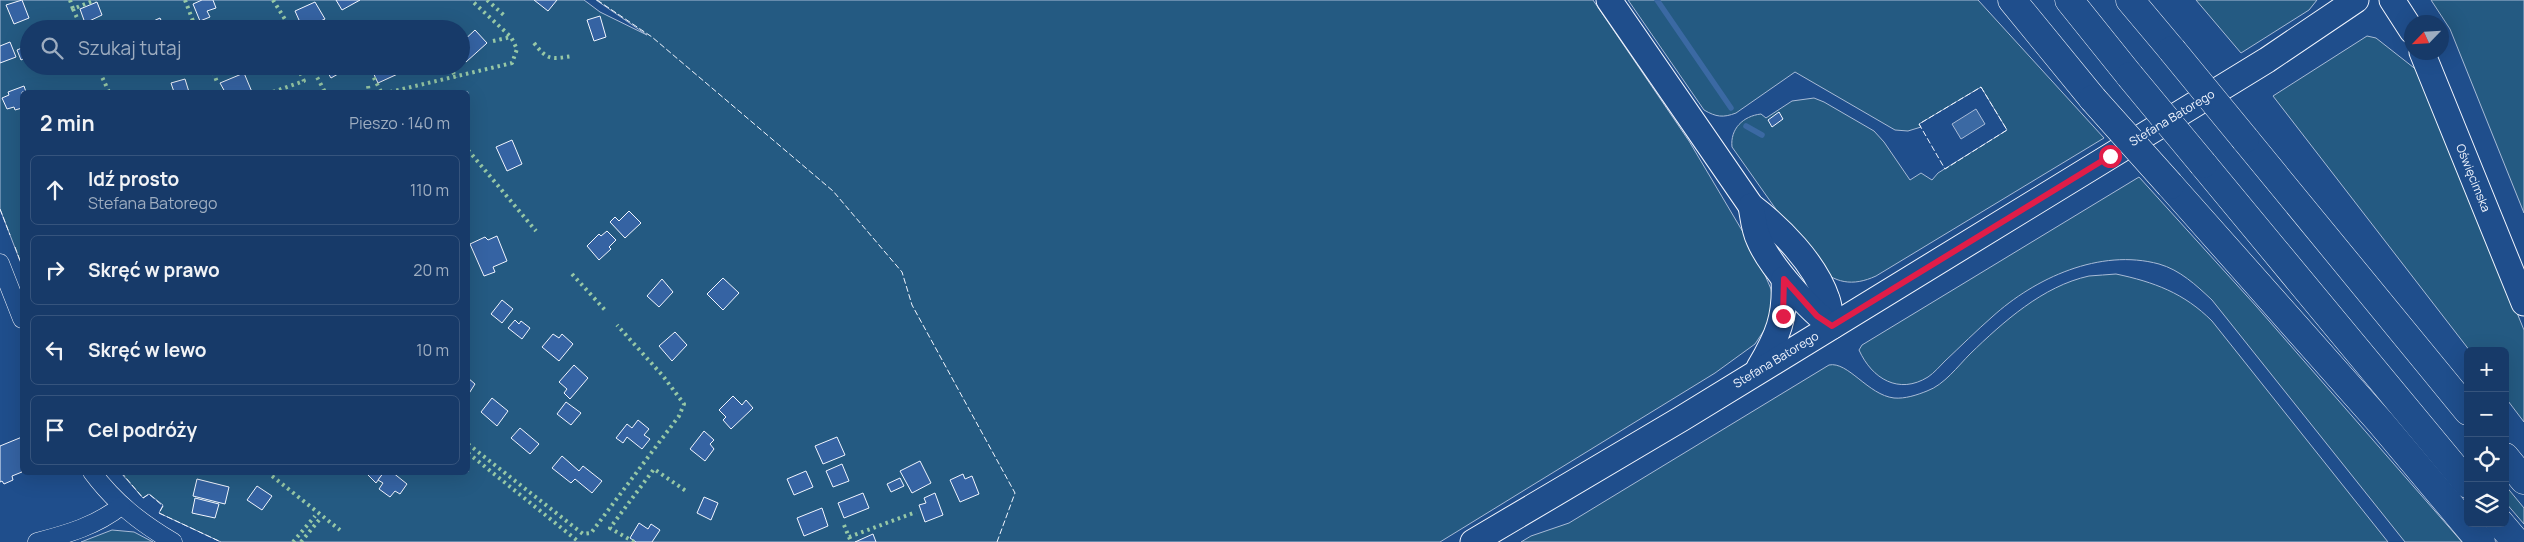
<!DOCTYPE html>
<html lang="pl">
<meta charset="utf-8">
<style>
body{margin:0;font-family:Manrope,sans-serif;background:#20416f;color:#f1f3f6}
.controls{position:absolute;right:15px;bottom:15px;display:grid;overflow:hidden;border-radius:8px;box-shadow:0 5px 20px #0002}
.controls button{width:45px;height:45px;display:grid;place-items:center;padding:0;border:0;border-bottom:1px solid #36547d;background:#173a69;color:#f1f3f6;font:25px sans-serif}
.compass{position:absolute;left:2404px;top:15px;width:45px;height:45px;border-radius:50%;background:#173a69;box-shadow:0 5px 20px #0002;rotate:245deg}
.stop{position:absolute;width:15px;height:15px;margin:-11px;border:4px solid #e11d48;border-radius:50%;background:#fff}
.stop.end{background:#e11d48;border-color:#fff;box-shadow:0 1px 5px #0008}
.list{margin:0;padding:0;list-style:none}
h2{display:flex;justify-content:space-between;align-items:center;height:65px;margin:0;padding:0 20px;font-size:21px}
h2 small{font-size:16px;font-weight:400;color:#9eadc0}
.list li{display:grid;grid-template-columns:32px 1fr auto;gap:15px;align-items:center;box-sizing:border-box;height:70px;margin:0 10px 10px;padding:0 10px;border:1px solid #36547d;border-radius:8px}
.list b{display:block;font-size:19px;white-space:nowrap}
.list p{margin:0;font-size:16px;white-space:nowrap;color:#9eadc0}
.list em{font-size:16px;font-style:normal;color:#9eadc0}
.icon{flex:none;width:28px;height:28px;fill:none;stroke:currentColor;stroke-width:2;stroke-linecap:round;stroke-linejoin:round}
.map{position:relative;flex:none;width:2524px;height:542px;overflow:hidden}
.search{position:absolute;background:#173a69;box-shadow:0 5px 20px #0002;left:20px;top:20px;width:450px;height:55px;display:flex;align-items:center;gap:12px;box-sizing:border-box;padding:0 18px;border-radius:28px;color:#9eadc0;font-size:19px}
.panel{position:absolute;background:#173a69;box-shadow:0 5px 20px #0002;left:20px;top:90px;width:450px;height:385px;border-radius:8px}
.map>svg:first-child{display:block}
.green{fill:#245a82;stroke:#a8bbd7;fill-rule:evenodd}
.water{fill:#3b69a3;stroke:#a8bbd7}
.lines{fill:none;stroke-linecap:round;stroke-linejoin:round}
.stream{stroke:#3b69a3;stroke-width:5.5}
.building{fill:#3563a3;stroke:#f2f6ff}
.street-casing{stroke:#f2f6ff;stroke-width:19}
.secondary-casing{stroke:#f2f6ff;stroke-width:27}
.highway-casing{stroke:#f2f6ff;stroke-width:29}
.street{stroke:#1f4e8c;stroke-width:18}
.secondary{stroke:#1f4e8c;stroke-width:25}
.highway{stroke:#1f4e8c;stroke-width:28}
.highway-bridge-casing{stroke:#f2f6ff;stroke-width:29;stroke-linecap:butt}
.highway-bridge{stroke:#1f4e8c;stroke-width:28}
.hedge{stroke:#97c8a6;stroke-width:4;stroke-dasharray:2.5 4;stroke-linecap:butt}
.fence{stroke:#f2f6ff;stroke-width:1;stroke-dasharray:6 2.5;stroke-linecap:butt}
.route{stroke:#e11d48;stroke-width:6}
.labels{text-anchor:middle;stroke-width:4;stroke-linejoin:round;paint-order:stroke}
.street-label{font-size:12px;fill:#f2f6ff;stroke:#1f4e8c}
</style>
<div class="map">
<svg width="2524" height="542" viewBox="0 0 2524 542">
<rect width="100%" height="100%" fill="#1f4e8c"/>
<g class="green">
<path d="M0,0H584L600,12L647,35L596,0H1593L1689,141L1756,254L1771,289L1773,304L1771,319L1763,332L1755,344L1715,373L1440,542H221L159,513L163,505L149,494L143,498L121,473L468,472V92H22V266L0,209ZM29,29H461V66H29Z"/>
<path d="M1628,0H1978L2104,138L1876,276C1852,287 1835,283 1816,266L1732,147C1730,129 1743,116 1761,114L1766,118L1792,101L1814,98L1824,102L1874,131L1884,142L1910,180L1921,173L1932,180L1938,173L2007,130L1981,87L1919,124L1921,127L1908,131L1895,130L1795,72L1736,113C1723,118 1716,117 1704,110Z"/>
<polygon points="2196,0 2317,0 2309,10 2241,53"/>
<polygon points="2431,0 2524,0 2524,213 2450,29"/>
<polygon points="2367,36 2376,38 2418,71 2524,330 2524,422 2505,397 2505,351 2470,351 2273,96"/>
<path d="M2139,177L2256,306L2462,542H2405L2212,300C2196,285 2180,270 2159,264C2100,248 2035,278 1992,317C1976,331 1961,346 1945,361C1940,366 1934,373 1928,377C1899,395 1872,379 1859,350L1862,345Z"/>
<path d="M2116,274C2154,282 2184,293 2212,321L2388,542H1521L1531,536L1569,523L1829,365C1848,361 1868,395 1894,398C1905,399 1917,395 1927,391C1944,385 1958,366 1970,354C2003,322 2043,286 2089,276C2098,275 2107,275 2116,274Z"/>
<polygon points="2505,485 2524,508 2524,524 2505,502"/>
<polygon points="112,530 134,532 153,542 81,542"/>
</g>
<polygon class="water" points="1976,109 1985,124 1961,139 1952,124"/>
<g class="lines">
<g class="stream">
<polyline points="1657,0 1731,108"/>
<polyline points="1746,126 1762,135"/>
</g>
</g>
<g class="building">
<polygon points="22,0 29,18 14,24 6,5"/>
<polygon points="202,0 213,0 216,8 207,11 210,17 200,21 193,4"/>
<polygon points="336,0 360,0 342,10"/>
<polygon points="534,0 557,0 548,11"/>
<polygon points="97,2 102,15 85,23 80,9"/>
<polygon points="315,2 325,19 303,29 295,11"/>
<polygon points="600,16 606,37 594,41 587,20"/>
<polygon points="160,18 165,29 147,29 145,25"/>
<polygon points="428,21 437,29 421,29"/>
<polygon points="475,30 487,43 466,62 461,58 461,43"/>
<polygon points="10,42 16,57 0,63 0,46"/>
<polygon points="29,45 29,65 28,65 25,58 21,60 17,50"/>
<polygon points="324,66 352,66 331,78"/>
<polygon points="370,66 399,66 402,72 378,83"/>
<polygon points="244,73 252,92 225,92 220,83"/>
<polygon points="185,79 189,92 174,92 171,83"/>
<polygon points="24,86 26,92 22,92 22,108 15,110 14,107 7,109 2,98 9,95 8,92"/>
<polygon points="1779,112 1783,119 1772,127 1768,120"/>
<polygon points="512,140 522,164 507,171 496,147"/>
<polygon points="629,211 641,223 625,238 610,222 615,217 619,221"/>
<polygon points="607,231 616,240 609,247 611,249 599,260 587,246 599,234 601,236"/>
<polygon points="497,236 507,261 493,267 495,272 484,276 470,244 485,237 488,240"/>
<polygon points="723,278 739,293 723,310 707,294"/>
<polygon points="662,279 673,292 659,307 647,296"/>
<polygon points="502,300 513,309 502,323 491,314"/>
<polygon points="515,320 519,324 521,321 530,328 522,339 508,328"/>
<polygon points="675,332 687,345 672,361 659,346"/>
<polygon points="553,334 559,338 562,334 573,344 559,361 542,347"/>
<polygon points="574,365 588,378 570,399 564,393 567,389 559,382"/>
<polygon points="468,378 475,384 468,395"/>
<polygon points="733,396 742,405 746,400 753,408 731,429 723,420 726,417 719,410"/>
<polygon points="492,398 508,411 497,426 481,412"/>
<polygon points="566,402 581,413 571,425 557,414"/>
<polygon points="638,420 649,429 644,435 650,439 642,449 627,437 623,443 616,438 627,424 632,428"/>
<polygon points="520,428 539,444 530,454 511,438"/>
<polygon points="704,431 714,440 710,444 714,449 705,461 690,449"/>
<polygon points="22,437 22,472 12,476 13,480 4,484 2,481 0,482 0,446"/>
<polygon points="837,437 845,455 823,464 815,446"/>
<polygon points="562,456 579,471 583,466 602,481 592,493 575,479 571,483 552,468"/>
<polygon points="920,461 931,483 912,493 900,471"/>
<polygon points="842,464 849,481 833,487 826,471"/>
<polygon points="806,471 813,487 794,495 787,479"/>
<polygon points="365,472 384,472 376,483"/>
<polygon points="384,472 392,472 407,484 400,494 395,491 390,497 379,489 383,483 378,480"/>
<polygon points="963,474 965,479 972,476 979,494 960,502 950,480"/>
<polygon points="900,478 904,486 891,492 887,484"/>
<polygon points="197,479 229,487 225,504 193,496"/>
<polygon points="257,486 272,496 262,510 247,500"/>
<polygon points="863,493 869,508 844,518 838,503"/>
<polygon points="935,493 943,515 925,522 919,505 926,503 924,498"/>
<polygon points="704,497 718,503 711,520 697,513"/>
<polygon points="195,498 219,504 215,518 192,513"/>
<polygon points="822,508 828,526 804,536 797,518"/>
<polygon points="639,523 648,529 651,524 660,530 652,542 636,542 630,538"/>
<polygon points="873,534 876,542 855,542"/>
</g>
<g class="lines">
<defs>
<g id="street">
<polyline points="0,263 22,319"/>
<path d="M92,472C115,503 141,523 173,542"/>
<path d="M37,542C67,534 96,526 121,506"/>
</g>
<g id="secondary">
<path d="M1609,0L1751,206C1780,228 1815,263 1827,299C1830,307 1830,317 1832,326"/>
<polyline points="2392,0 2412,31"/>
<polyline points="2422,52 2524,303"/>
<path d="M1751,206C1753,217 1754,230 1759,240C1770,266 1809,310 1832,326"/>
<path d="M1759,368C1778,336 1786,317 1784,279"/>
<polyline points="1473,542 1681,419 2267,60 2356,0"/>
</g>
<g id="highway">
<polyline points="2012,0 2093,99"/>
<polyline points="2069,0 2130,76"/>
<polyline points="2130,0 2172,50"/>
<polyline points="2245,139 2468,411"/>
<polyline points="2203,164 2468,484"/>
<polyline points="2170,185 2381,423 2481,542"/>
<polyline points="2505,457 2524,480"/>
<polyline points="2500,523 2516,542"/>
</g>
</defs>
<use href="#street" class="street-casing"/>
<use href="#secondary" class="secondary-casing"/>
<use href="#highway" class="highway-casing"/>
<use href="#street" class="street"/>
<use href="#secondary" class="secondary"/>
<use href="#highway" class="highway"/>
<defs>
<g id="highway-bridge">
<polyline points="2172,50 2245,139"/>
<polyline points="2130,76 2203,164"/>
<polyline points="2093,99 2170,185"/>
</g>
</defs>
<use href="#highway-bridge" class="highway-bridge-casing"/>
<use href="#highway-bridge" class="highway-bridge"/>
<g class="hedge">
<polyline points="70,0 73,9"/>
<polyline points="185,0 196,29"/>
<polyline points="273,0 291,29"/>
<polyline points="487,0 506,17"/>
<polyline points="82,29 73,9 95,0"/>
<polyline points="136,29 142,26"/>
<polyline points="493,41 511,37"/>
<path d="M534,43C548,61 551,59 573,56"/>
<polyline points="97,66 109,92"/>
<polyline points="211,66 217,82"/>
<polyline points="311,66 325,92"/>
<polyline points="368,66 381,92"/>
<polyline points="450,66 456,78"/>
<polyline points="244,73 261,66"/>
<polyline points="368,86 369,92"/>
<polyline points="273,92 304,81 297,66"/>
<polyline points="390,92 512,63 517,49 511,37 471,0"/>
<polyline points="468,150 536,231"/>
<polyline points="572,274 605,310"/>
<polyline points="468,444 583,534 591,533 679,416 684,404 663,376 617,325"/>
<polyline points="468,453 579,542"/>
<polyline points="267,472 340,530"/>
<polyline points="292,472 293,473"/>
<polyline points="844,525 851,542"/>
<polyline points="849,537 916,512"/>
<polyline points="293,542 315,516"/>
<polyline points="301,542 319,520"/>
<polyline points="634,542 610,528 654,469 686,491"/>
</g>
<g class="fence">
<polyline points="597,0 652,37 833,191 902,272 912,305 1015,493 997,542"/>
<polygon points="1981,87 2007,130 1945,169 1919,124"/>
<polyline points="0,209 10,235"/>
<polyline points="15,247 22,266"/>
<polyline points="121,472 143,498 149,494 163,506 159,513 221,542"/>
</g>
</g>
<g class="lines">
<polyline class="route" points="1783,316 1784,279 1817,316 1832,326 2110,156"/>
</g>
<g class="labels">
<g class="street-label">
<text transform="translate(2172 118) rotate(-31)" y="4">Stefana Batorego</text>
<text transform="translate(2473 178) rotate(68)" y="4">Oświęcimska</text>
<text transform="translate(1776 360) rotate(-31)" y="4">Stefana Batorego</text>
</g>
</g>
</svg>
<div class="controls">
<button>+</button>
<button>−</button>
<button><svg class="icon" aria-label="locate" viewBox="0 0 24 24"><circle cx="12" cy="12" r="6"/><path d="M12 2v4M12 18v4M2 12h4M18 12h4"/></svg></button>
<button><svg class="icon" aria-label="layers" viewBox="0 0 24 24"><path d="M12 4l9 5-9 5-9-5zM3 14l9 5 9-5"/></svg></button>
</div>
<svg class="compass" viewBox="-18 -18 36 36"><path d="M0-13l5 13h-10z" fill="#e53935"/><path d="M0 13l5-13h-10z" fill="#9eadc0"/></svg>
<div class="stop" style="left:2110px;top:156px"></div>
<div class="stop end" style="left:1783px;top:316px"></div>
<div class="search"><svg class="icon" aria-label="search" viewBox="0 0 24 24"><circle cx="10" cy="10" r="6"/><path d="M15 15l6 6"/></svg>Szukaj tutaj</div>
<section class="panel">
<h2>2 min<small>Pieszo · 140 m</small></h2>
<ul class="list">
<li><svg class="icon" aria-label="ahead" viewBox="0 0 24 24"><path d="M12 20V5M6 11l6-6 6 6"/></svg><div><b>Idź prosto</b><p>Stefana Batorego</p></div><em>110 m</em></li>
<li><svg class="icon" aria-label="right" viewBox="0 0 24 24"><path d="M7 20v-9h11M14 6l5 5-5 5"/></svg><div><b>Skręć w prawo</b></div><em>20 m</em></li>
<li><svg class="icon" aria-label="left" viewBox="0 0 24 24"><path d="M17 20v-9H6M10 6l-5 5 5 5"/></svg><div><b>Skręć w lewo</b></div><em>10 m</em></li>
<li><svg class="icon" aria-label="arrive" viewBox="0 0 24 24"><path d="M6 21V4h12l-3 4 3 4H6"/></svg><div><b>Cel podróży</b></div></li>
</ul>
</section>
</div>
